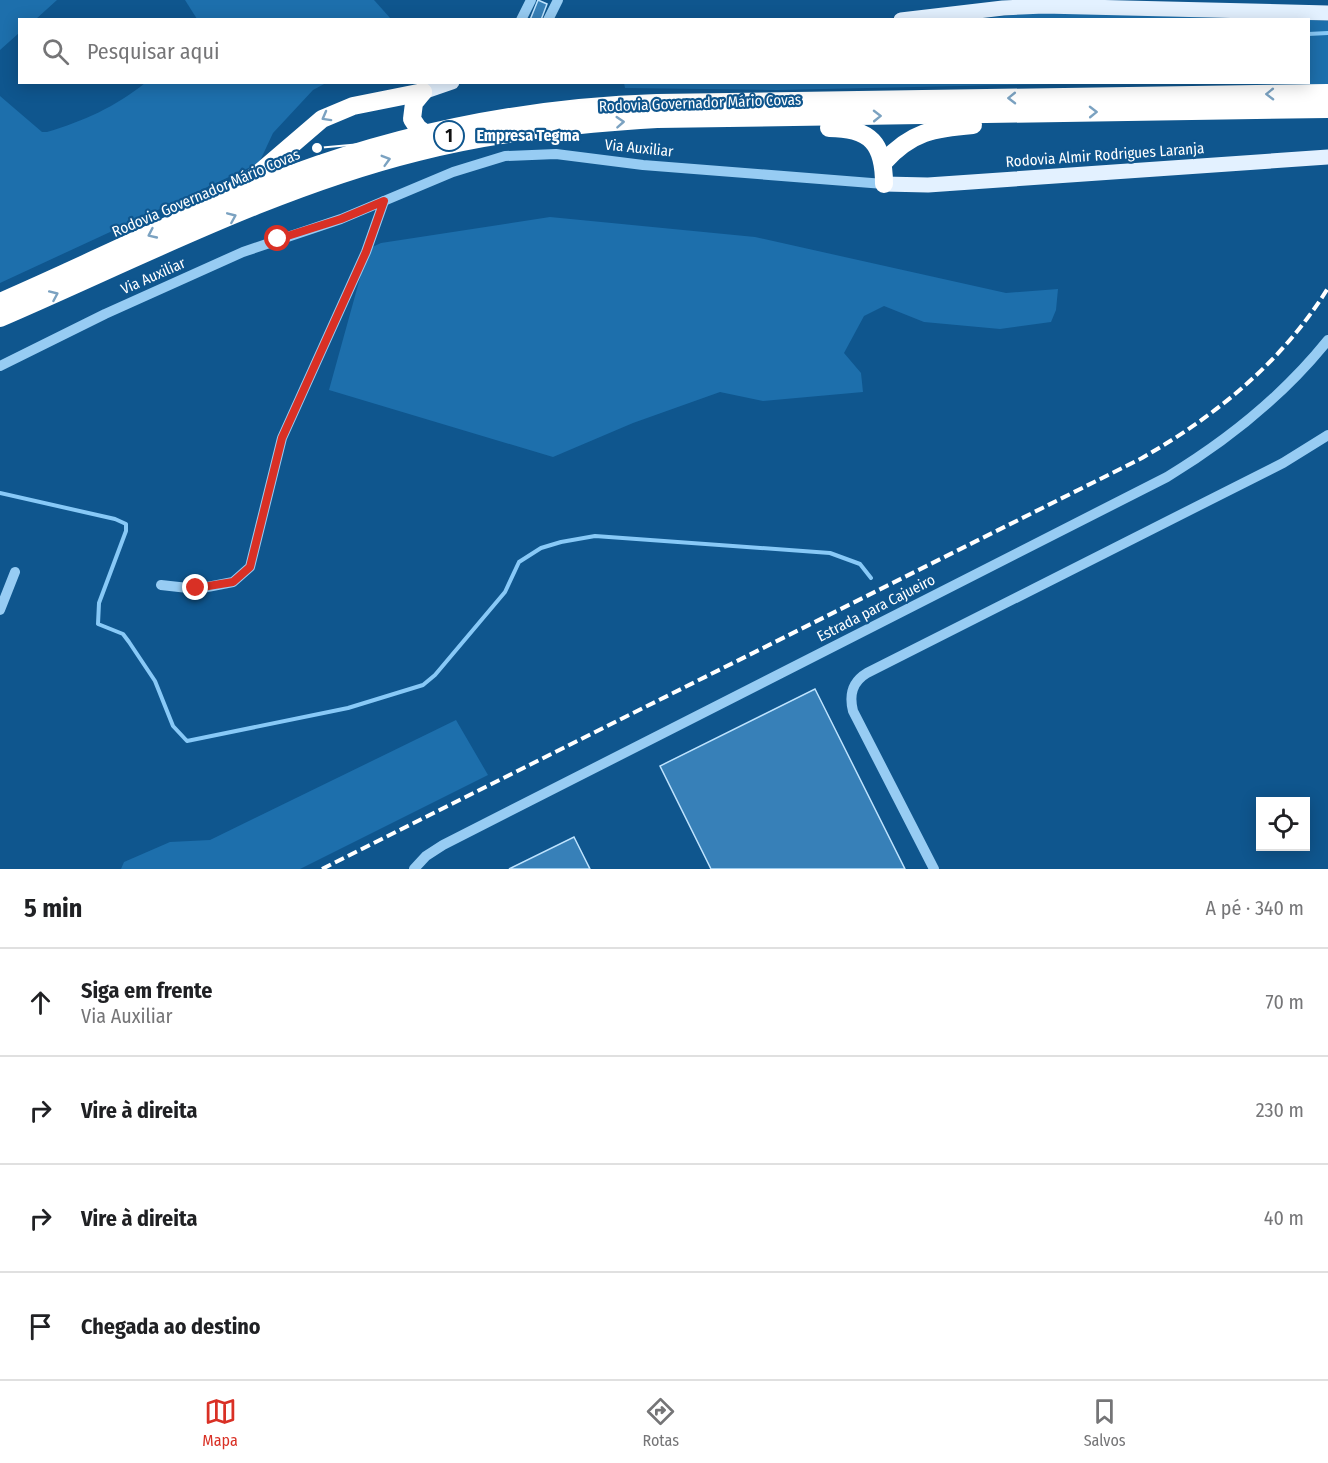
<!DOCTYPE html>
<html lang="pt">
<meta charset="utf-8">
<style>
body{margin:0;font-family:"Fira Sans Condensed",sans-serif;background:#f6f6f6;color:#202124}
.controls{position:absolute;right:18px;bottom:18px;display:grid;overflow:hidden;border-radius:0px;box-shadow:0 3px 15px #0003}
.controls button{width:54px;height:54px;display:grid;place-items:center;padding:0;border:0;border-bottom:2px solid #e0e0e0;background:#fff;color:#202124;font:30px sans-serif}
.stop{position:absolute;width:18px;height:18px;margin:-14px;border:4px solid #d93025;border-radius:50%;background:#fff}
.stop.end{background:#d93025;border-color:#fff;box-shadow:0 2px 6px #0008}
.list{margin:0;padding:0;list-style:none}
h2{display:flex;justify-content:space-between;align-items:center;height:78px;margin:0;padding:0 24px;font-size:26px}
h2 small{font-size:20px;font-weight:400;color:#757577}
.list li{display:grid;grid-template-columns:39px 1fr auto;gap:18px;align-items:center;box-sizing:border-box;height:108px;padding:0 24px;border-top:2px solid #e0e0e0}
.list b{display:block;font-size:22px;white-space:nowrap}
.list p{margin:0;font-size:20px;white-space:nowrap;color:#757577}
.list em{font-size:20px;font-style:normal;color:#757577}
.icon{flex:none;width:33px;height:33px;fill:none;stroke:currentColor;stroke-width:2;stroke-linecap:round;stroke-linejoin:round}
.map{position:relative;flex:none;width:1328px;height:869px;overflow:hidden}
.search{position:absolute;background:#fff;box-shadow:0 3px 15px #0003;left:18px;right:18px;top:18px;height:66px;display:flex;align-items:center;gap:15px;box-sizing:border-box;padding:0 21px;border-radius:0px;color:#757577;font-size:22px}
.sheet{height:510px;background:#fff}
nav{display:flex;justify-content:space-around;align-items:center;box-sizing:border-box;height:84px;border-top:2px solid #e0e0e0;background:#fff;font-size:16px;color:#757577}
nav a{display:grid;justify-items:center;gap:3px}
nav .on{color:#d93025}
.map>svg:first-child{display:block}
.green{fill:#1d6fac}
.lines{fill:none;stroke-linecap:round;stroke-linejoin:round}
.stream{stroke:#88c9f7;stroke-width:4}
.building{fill:#3780b8;stroke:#bee3fe;stroke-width:1.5}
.minor{stroke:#97ccf3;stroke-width:10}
.major{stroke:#e3f1ff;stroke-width:15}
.highway{stroke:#fff;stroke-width:18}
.rail{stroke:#fff;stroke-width:4;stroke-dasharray:10 4.5;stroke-linecap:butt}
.oneway{stroke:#7ba2c1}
.route{stroke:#d93025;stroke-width:8}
.labels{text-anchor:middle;stroke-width:4.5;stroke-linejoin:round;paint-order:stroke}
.street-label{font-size:15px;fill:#fff;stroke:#0f568e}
.leader{fill:none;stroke:#fff;stroke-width:2}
.callout-dot{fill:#fff;stroke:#0f568e;stroke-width:2}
.mark-label{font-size:18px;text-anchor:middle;font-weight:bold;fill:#111}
.callout-label{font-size:16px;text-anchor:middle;font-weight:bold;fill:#fff;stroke:#0f568e;stroke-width:4.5;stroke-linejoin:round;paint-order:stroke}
</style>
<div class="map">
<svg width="1328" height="869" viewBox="0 0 1328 869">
<rect width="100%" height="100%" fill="#0f568e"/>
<g class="green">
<polygon points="0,0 57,0 36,19 20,20 19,33 0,50"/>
<polygon points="185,0 374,0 391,19 197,19"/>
<polygon points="1039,12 1290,20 972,20"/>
<polygon points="1309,20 1328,21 1328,85 1098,83 777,90 625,88 624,83 1308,82"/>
<path d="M145,83H326L313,90L273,133L259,163L0,283V96L42,132H47C84,121 115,107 145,83Z"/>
<polygon points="550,217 755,237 1006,293 1058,289 1056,310 1051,322 1000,329 924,322 884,306 864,316 844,353 861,373 863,392 763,401 720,392 633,423 553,457 329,390 368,249 381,243"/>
<polygon points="456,720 488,775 300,869 121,869 124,862 170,842 210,840"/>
</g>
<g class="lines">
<g class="stream">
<polyline points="1308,34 1328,33"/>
<polyline points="0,493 115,519 126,524 126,531 99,603 98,624 123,634 129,642 155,681 173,726 187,741 348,708 423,685 435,675 505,592 519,562 541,548 561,542 595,536 830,553 860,564 871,578"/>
</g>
</g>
<g class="building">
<polygon points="538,0 547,4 541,20 530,20"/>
<polygon points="815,689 905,869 711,869 660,766"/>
<polygon points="574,837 590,869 509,869"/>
</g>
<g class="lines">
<g class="minor">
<polyline points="521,20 531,0"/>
<polyline points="548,20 558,0"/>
<polyline points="0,366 105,314 243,252 341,219 453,172 505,156 556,154 643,165 884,184"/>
<polyline points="161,585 197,589 233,582 250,567 282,438 366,252 384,201"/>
<polyline points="0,610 15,572"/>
<path d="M414,869L426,856L443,845L1167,477C1228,440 1283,396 1328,340"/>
<path d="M934,869L853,711C849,695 852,682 867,673L1283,463L1328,435"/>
</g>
<g class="major">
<polyline points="901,20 1003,8 1044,6 1328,13"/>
<polyline points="423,92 452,82"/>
<polyline points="884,184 928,185 1328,157"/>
</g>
<g class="highway">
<polyline points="423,92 414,103 412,119 418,128 428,135"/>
<path d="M829,128C871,128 884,144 884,184"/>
<path d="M884,162C911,132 934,128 973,125"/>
<polyline points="235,189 258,174 322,119 353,106 423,92"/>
<path d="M0,302C97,260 192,211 292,174C409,131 532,107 657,103L1328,93"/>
<path d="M0,318C137,259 273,188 418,152C497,132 576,124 657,119L1328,109"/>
</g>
<path class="rail" d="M322,869L1142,458C1217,415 1282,362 1328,288"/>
</g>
<defs><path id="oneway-chevron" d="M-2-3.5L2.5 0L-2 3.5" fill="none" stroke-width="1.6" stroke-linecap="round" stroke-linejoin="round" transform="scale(1.5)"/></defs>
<g class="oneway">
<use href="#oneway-chevron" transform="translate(1270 94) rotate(179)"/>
<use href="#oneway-chevron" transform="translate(1012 98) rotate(179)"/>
<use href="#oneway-chevron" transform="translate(1093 112) rotate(-1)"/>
<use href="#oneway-chevron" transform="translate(877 116) rotate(-1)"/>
<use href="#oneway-chevron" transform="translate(326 117) rotate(151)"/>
<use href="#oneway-chevron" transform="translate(620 122) rotate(-4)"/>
<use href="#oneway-chevron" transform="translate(386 160) rotate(-16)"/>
<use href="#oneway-chevron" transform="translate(232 217) rotate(-23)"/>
<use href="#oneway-chevron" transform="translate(152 234) rotate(155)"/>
<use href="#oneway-chevron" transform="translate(54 295) rotate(-24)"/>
</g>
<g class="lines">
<polyline class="route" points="196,588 233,582 250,567 282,438 366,252 384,201 341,219 278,239"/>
</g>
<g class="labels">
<g class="street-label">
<text transform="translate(700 103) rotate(-2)" y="5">Rodovia Governador Mário Covas</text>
<text transform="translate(639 148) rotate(6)" y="5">Via Auxiliar</text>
<text transform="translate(1105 155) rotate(-4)" y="5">Rodovia Almir Rodrigues Laranja</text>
<text transform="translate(206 193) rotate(-23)" y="5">Rodovia Governador Mário Covas</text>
<text transform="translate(153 276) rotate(-24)" y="5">Via Auxiliar</text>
<text transform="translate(876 608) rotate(-27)" y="5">Estrada para Cajueiro</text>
</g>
</g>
<path class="leader" d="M317 148L449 136"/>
<g class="callout-dot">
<circle cx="317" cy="148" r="6"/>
<circle cx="449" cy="136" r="15"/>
</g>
<g class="mark-label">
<text x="449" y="142">1</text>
</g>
<g class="callout-label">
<text x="528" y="141">Empresa Tegma</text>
</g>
</svg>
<div class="controls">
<button><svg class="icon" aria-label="locate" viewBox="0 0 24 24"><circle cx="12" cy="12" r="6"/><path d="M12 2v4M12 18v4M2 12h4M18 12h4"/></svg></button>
</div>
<div class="stop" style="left:278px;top:239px"></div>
<div class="stop end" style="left:196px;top:588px"></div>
<div class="search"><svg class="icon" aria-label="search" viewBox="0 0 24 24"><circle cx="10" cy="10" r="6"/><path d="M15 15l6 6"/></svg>Pesquisar aqui</div>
</div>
<section class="sheet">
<h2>5 min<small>A pé · 340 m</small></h2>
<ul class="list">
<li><svg class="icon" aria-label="ahead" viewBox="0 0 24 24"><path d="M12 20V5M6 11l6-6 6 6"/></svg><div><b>Siga em frente</b><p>Via Auxiliar</p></div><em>70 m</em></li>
<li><svg class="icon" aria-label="right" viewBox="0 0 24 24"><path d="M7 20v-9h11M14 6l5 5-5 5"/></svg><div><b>Vire à direita</b></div><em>230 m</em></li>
<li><svg class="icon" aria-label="right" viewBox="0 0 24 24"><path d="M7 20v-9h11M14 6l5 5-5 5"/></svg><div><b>Vire à direita</b></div><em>40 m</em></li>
<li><svg class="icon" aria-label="arrive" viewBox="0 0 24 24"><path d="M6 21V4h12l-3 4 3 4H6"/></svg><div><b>Chegada ao destino</b></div></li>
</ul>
</section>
<nav>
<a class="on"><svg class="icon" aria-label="map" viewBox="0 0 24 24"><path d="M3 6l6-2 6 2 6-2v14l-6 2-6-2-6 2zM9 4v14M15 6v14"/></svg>Mapa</a>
<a><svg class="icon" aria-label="directions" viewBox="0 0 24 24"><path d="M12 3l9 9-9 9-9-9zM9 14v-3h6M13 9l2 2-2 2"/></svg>Rotas</a>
<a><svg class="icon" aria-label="saved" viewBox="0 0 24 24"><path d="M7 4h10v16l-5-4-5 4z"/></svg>Salvos</a>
</nav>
